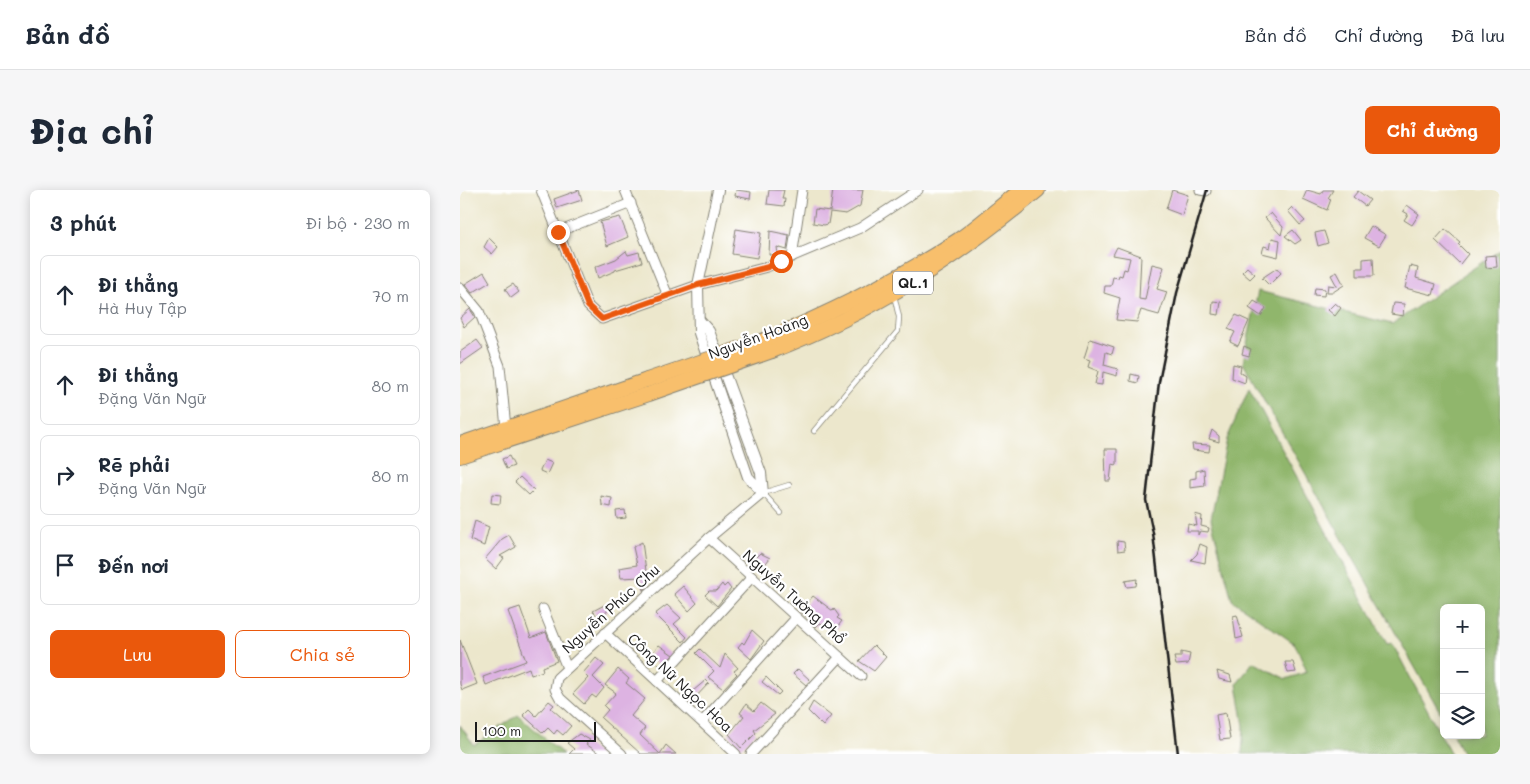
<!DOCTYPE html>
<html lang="vi">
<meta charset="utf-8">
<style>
body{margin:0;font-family:Mali,sans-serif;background:#f6f6f7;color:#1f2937}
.controls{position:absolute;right:15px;bottom:15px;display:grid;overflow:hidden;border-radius:8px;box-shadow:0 2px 12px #0003}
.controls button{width:45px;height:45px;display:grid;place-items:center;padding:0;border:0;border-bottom:1px solid #e0e1e3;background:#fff;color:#1f2937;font:25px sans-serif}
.scale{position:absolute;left:15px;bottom:12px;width:121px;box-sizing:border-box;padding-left:5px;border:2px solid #1c1c1c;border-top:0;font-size:14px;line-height:18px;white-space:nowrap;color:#1c1c1c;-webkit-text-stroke:4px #fff;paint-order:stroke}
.stop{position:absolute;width:15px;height:15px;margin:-11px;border:4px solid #ea580c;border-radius:50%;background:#fff}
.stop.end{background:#ea580c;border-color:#fff;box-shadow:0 1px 5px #0008}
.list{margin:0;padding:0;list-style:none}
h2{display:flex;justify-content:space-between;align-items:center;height:65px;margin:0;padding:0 20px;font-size:21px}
h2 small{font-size:16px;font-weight:400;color:#747a83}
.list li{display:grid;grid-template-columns:32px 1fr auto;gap:15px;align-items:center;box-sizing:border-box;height:80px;margin:0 10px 10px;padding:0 10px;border:1px solid #e0e1e3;border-radius:8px}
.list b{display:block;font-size:19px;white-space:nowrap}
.list p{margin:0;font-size:16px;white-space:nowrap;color:#747a83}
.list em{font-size:16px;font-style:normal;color:#747a83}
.actions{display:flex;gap:10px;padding:15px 20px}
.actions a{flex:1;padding:11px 0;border:1px solid #ea580c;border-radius:8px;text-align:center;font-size:18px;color:#ea580c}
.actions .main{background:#ea580c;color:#fff}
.icon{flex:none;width:28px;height:28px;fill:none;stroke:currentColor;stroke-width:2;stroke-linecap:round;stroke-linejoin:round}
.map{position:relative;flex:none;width:1040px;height:564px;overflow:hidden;border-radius:8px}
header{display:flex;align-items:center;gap:30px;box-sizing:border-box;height:70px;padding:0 25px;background:#fff;border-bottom:1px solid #e0e1e3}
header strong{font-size:24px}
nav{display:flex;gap:28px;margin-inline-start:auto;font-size:18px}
.intro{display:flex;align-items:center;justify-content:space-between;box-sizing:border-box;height:120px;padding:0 30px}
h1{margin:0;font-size:35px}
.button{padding:12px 22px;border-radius:8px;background:#ea580c;color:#fff;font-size:18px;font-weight:700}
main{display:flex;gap:30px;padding:0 30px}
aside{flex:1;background:#fff;border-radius:8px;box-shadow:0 2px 12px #0003}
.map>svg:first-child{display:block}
.forest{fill:#90b66c;stroke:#566944}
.building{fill:#ddb3e2}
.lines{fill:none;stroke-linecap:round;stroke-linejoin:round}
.service-casing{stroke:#848274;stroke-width:6}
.minor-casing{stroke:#848274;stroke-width:11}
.tertiary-casing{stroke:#848274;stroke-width:12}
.trunk-casing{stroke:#848274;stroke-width:16}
.service{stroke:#fff;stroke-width:4.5}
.minor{stroke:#fff;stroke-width:9}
.tertiary{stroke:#fff;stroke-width:10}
.trunk{stroke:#f8bf6c;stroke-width:14}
.rail{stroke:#1c1c1c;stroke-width:2.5}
.trunk-bridge-casing{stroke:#848274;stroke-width:16;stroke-linecap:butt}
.trunk-bridge{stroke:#f8bf6c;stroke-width:14}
.route{stroke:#ea580c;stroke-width:6}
.labels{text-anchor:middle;stroke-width:4.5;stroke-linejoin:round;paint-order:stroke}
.shield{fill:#fff;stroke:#606060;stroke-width:1}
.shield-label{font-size:14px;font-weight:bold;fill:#1c1c1c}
.street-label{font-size:15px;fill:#1c1c1c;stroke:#fff}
</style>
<header>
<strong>Bản đồ</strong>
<nav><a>Bản đồ</a><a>Chỉ đường</a><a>Đã lưu</a></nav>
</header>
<div class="intro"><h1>Địa chỉ</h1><a class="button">Chỉ đường</a></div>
<main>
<aside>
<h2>3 phút<small>Đi bộ · 230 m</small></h2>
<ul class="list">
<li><svg class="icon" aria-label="ahead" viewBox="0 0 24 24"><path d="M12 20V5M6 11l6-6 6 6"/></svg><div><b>Đi thẳng</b><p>Hà Huy Tập</p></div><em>70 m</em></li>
<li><svg class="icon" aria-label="ahead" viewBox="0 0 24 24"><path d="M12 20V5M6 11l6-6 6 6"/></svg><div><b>Đi thẳng</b><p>Đặng Văn Ngữ</p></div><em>80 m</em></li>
<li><svg class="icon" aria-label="right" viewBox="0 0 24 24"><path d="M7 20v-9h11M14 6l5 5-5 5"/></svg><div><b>Rẽ phải</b><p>Đặng Văn Ngữ</p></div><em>80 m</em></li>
<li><svg class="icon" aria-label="arrive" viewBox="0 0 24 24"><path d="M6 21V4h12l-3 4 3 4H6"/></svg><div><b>Đến nơi</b></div></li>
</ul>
<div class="actions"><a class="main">Lưu</a><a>Chia sẻ</a></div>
</aside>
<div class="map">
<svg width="1040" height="564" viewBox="0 0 1040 564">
<rect width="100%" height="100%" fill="#fff"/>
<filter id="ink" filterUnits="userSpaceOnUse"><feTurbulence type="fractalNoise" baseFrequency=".02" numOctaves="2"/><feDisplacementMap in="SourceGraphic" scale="10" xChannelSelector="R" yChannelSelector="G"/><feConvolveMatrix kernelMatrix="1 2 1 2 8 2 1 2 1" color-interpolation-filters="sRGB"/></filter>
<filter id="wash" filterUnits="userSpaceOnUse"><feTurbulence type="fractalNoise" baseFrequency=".0096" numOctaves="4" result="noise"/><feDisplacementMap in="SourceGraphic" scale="20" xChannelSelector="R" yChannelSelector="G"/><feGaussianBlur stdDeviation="1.12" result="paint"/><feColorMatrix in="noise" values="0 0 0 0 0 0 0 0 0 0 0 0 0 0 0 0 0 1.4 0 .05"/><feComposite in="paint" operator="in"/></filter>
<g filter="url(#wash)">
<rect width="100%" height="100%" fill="#ece7cc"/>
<g class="forest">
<polygon points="1040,60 1040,564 1003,564 993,545 1021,545 1021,418 984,418 984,529 783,173 798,101 932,134"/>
<polygon points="789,198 927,454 932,453 991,564 782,564 784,536 777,494 793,472 826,489 847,482 835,454 772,410 751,329 767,249"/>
<polygon points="58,525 103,564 0,564 0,535 14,555"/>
</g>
<g id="blocks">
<g class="building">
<polygon points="119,0 122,10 97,18 94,9"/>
<polygon points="276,0 291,2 290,9 275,6"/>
<polygon points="309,0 324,0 322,9 325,9 324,16 307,14"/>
<polygon points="373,0 403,0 400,16 386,24 370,22 368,34 364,35 353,33 355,19 370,21"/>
<polygon points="712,0 728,5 722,25 706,19"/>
<polygon points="847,0 861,4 863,0 873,0 868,8 871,9 867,20 843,9"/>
<polygon points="898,1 910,10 905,16 893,7"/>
<polygon points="947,15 959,24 952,35 944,30 948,24 943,21"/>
<polygon points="832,17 845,31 840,35 828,21"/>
<polygon points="811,23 823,37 821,45 805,28"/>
<polygon points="160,27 168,47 147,56 140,32"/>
<polygon points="911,36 926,45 919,56 904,48"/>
<polygon points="276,39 301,43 297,68 272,64"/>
<polygon points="985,39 1000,52 998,54 1008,64 1000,74 975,50"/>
<polygon points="833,40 841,50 835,54 825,46"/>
<polygon points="310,41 329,45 327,60 317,57 318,65 309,65"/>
<polygon points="864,41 868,53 858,56 855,43"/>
<polygon points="29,48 38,57 32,64 24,57"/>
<polygon points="812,48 820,50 818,67 802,63 804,56 810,58"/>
<polygon points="657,57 681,66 679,109 685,110 692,74 704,77 697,99 707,102 699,125 681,120 677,132 656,130 660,108 644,103 645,96 651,96 653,87 658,88 659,85 662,86 664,79 667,80 670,68 653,65"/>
<polygon points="166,61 168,65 179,62 182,72 155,80 155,81 138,88 135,77 156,69"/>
<polygon points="1036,65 1037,77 1026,78 1025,66"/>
<polygon points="913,68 914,86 897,86 897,78 903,78 903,69"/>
<polygon points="950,76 958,78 956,88 976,94 973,105 945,98"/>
<polygon points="787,77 795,84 790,89 782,82"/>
<polygon points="817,78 821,83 809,95 802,88"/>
<polygon points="24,82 30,92 12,103 5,94"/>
<polygon points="877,82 884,95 873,102 867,102 868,95 877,96 871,85"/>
<polygon points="53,94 59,102 51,108 45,99"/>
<polygon points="855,98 865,99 864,106 854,105"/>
<polygon points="753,111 761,112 759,125 752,124"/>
<polygon points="794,111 806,118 801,126 789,118"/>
<polygon points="875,113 881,118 875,126 868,120"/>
<polygon points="933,113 944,114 943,126 931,124"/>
<polygon points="10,119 15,127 4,137 0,128"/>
<polygon points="776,125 789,131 778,156 770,152 775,142 768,139"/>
<polygon points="630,149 654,157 652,164 646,162 644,175 658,179 657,186 643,182 642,195 635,194 638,181 628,177 630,170 624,168"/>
<polygon points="17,150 23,158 0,174 0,162"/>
<polygon points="784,156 791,159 789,166 782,164"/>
<polygon points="773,174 781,176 780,182 786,186 785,193 772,188"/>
<polygon points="671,184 679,186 678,193 670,191"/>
<polygon points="752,240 759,246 759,252 749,249"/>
<polygon points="732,254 750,255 749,262 733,260"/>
<polygon points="645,259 657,259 657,275 652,274 650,291 646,291"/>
<polygon points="49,266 54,276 46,279 42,269"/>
<polygon points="85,270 92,273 87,284 80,281"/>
<polygon points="744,279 745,296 730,298 730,289 736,288 736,281"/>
<polygon points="60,287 74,300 69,305 55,292"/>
<polygon points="32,304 41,305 40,314 31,313"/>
<polygon points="141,306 152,308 151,317 142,315"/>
<polygon points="165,320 166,328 157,329 156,321"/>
<polygon points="735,324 742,326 741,336 749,338 748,342 740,341 738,345 738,341 727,341 728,334 737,336"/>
<polygon points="15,331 29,337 24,356 10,350"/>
<polygon points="49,345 56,357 40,366 44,368 36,379 25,369 42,349"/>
<polygon points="657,351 664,352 665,360 658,361"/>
<polygon points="182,352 188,395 184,400 181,387 161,388 159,378 177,375 173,357"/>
<polygon points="740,354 747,357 745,373 731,370 737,364"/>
<polygon points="300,363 310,368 302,378 294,369"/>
<polygon points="677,389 676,396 667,397 665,391"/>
<polygon points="262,394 264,397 267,394 271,399 257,416 245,405 249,401 256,401"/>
<polygon points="223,396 237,413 229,421 214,404"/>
<polygon points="353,406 373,421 374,419 379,426 377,428 382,431 375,440 360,433 356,437 340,421"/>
<polygon points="148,413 151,417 140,429 133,421"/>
<polygon points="207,415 221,428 214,434 227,447 223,452 195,424"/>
<polygon points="60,417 71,448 86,442 97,471 82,477 83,481 71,485 69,478 26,495 23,487 66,471 48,421"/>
<polygon points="777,425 783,447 776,449 773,426"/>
<polygon points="292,440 304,451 291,469 278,457 282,452 284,454"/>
<polygon points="0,450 17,494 2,500 0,494"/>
<polygon points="199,455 213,465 202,477 188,467"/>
<polygon points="414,455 426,467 414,481 399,471"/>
<polygon points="240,459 260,478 265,464 278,478 274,481 277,484 263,499 248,487 254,481 236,463"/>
<polygon points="721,462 730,464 728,474 716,475 714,467 721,467"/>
<polygon points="136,468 144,475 133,487 144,498 136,508 132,505 124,514 113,504 128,488 123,483"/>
<polygon points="825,472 833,472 836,482 828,483"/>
<polygon points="158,479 169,489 166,493 185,509 171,526 185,538 180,545 200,564 206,555 216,564 181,564 141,528 148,520 144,516 156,503 145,495"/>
<polygon points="338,479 350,490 346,495 333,484"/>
<polygon points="757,481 770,485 772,492 759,489"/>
<polygon points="306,487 321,502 318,505 302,492"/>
<polygon points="246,490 249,493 232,511 227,506"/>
<polygon points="89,511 94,515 91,518 111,536 103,545 97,540 94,544 88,538 83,543 63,525 69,519 76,526"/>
<polygon points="353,512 371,526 363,536 348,521"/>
<polygon points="301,513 315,524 294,540 296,543 281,558 269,544 284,526 280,523 286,514 294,521"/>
<polygon points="766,523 770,549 760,550 756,525"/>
<polygon points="119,544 130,550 126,554 140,564 109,564 114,559 107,553"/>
</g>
</g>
</g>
<g filter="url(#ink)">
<use href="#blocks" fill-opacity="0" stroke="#848274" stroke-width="1"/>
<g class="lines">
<defs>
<g id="service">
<polyline points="354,241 438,141 439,127 434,105"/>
<polyline points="321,323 303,303 329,295"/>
</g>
<g id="minor">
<polyline points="81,0 128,116 142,129 238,95 307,77 400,38 458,0"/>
<polyline points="165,0 208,106"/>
<polyline points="740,0 746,1"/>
<polyline points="98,42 171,13"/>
<polyline points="332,67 342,0"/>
<polyline points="0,98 19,121 40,176 46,238"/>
<polyline points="249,348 401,486"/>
<polyline points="83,419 107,478"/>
<polyline points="145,443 276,564"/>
<polyline points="197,491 292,387"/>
<polyline points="242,532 336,428"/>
<polyline points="162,564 100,508 95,499 97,488 249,348 303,303"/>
<polyline points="291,564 380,467"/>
</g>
<g id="tertiary">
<polyline points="258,0 238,95 239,143 288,287 303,303"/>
<polyline points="240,131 249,141 301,283 303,303"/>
</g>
<g id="trunk">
<path d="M305,150C372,122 437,90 498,50C520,35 540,16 561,0"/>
<path d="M312,161C415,121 494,70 578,0"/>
<polyline points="0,254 187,190"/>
<polyline points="0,266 189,204"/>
</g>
</defs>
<use href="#service" class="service-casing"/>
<use href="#minor" class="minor-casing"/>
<use href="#tertiary" class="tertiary-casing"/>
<use href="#trunk" class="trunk-casing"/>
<use href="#service" class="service"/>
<use href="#minor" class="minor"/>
<use href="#tertiary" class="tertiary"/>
<use href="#trunk" class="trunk"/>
<polyline class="rail" points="718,564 693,343 686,310 699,192 717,103 747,0"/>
<defs>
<g id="trunk-bridge">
<polyline points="187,190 305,150"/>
<polyline points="189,204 312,161"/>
</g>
</defs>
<use href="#trunk-bridge" class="trunk-bridge-casing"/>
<use href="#trunk-bridge" class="trunk-bridge"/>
</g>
</g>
<g class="lines" filter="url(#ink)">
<polyline class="route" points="98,42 128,116 142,129 238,95 308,77 321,71"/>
</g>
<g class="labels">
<rect class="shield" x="433" y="81.5" width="40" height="23" rx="4"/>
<g class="shield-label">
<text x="453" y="98">QL.1</text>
</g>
<g class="street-label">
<text transform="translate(298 147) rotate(-20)" y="5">Nguyễn Hoàng</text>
<text transform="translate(334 407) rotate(42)" y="5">Nguyễn Tường Phổ</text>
<text transform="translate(151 419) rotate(-42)" y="5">Nguyễn Phúc Chu</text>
<text transform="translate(220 493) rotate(43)" y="5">Công Nữ Ngọc Hoa</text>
</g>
</g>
</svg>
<div class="controls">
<button>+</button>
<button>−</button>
<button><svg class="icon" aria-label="layers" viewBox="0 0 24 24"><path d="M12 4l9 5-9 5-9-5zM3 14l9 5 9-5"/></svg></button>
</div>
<div class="scale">100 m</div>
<div class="stop" style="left:321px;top:71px"></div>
<div class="stop end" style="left:98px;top:42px"></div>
</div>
</main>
